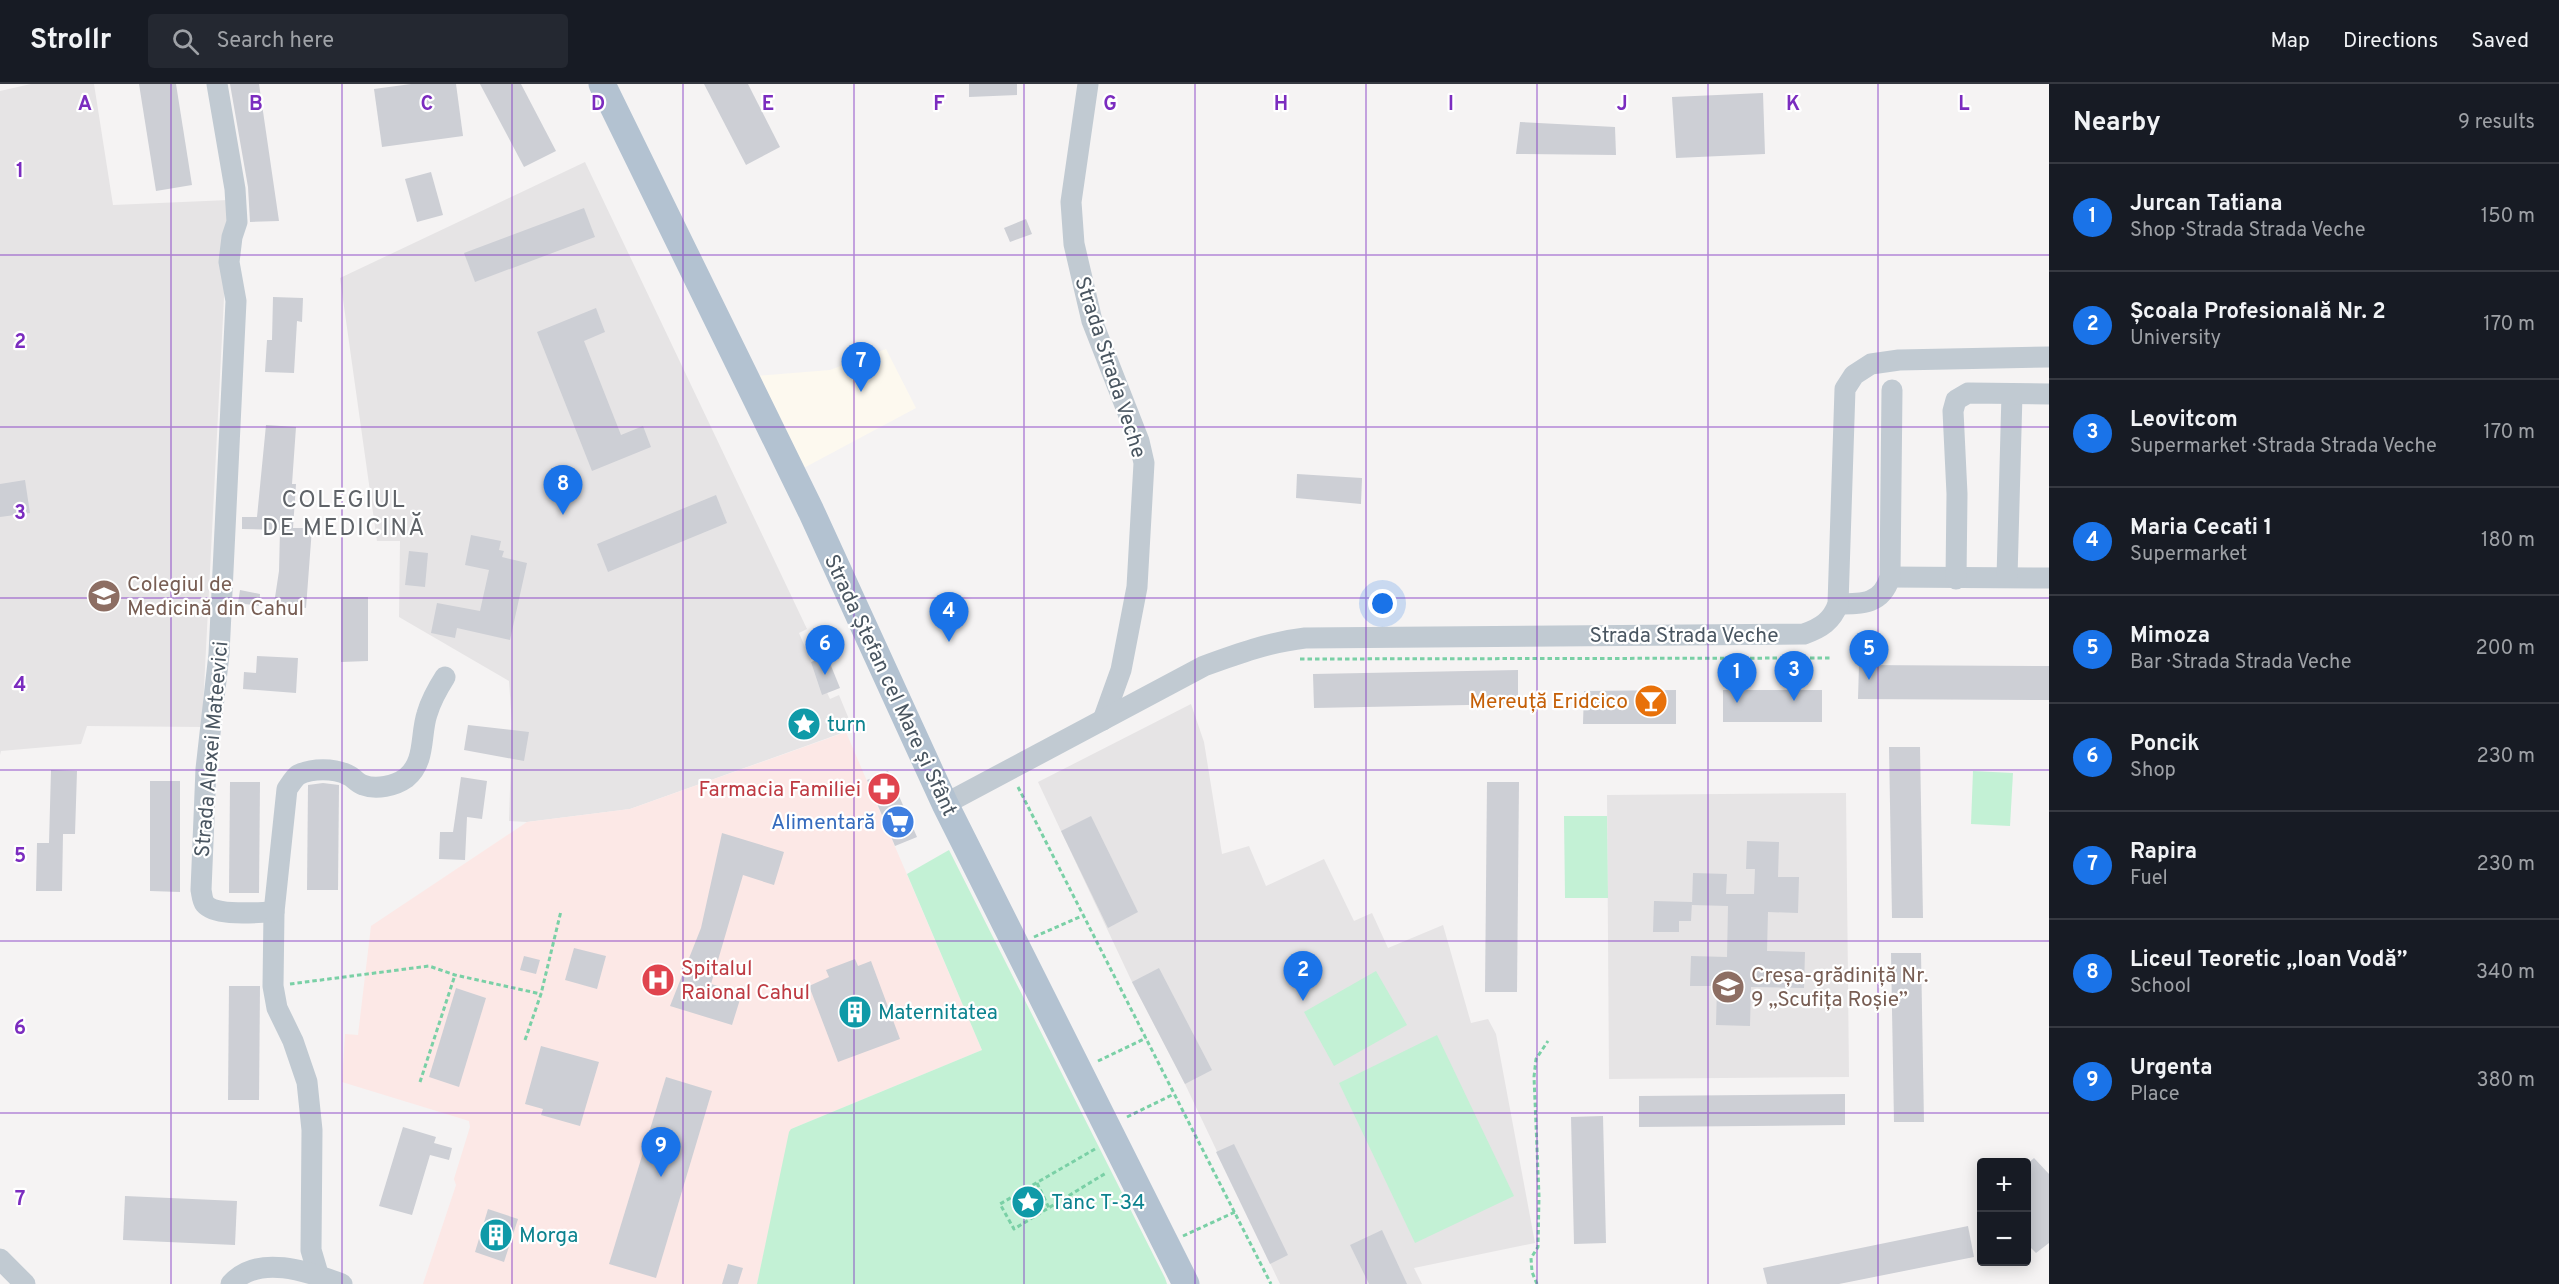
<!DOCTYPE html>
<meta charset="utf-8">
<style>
body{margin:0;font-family:Overpass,sans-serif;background:#242831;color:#f1f3f6}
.controls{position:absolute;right:18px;bottom:18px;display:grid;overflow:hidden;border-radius:6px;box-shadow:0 3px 15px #0003}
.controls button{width:54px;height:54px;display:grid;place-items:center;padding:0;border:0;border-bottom:2px solid #363941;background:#171b24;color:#f1f3f6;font:30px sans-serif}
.you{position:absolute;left:1383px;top:520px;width:21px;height:21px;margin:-15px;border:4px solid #fff;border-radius:50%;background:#1a73e8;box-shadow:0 0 0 9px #1a73e833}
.badge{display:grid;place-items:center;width:39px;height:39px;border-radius:50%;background:#1a73e8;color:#fff;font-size:20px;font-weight:700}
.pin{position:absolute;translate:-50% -50px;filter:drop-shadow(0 2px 3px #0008)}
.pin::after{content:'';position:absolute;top:32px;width:21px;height:18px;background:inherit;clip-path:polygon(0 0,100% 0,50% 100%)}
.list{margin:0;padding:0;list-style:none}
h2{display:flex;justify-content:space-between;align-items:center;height:78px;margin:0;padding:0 24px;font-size:26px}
h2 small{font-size:20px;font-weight:400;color:#9ea1a6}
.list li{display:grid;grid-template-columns:39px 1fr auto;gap:18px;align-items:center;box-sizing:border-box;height:108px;padding:0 24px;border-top:2px solid #363941}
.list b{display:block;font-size:22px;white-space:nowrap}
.list p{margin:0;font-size:20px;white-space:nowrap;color:#9ea1a6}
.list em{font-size:20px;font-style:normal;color:#9ea1a6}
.icon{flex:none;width:33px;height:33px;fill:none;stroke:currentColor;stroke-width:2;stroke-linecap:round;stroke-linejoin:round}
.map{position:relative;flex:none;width:2049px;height:1200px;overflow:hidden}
header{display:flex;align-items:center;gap:36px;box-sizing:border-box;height:84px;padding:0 30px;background:#171b24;border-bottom:2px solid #363941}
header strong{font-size:28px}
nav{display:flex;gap:33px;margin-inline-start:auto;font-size:21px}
.search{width:420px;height:54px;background:#242831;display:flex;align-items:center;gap:15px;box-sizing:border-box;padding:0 21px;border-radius:6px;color:#9ea1a6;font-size:22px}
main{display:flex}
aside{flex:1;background:#171b24}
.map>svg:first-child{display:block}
.commercial{fill:#fdf9ef}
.education{fill:#e6e4e5}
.medical{fill:#fce8e6}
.green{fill:#c3f1d5}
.building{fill:#cdcfd5}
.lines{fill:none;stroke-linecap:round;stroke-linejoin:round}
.path{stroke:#7ad0a6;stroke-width:3;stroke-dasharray:4.5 3;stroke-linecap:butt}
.minor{stroke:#c1cad2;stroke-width:21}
.major{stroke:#b3c2d1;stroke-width:27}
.grid{fill:none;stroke:#7b2cbf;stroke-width:1.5;stroke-opacity:0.55}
.labels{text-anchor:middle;stroke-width:4.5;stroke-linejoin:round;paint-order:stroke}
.street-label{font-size:21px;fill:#4a5661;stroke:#fff}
.education-label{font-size:21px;fill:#785e54;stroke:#fff;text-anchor:start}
.food-label{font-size:21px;fill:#c56008;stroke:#fff;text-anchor:end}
.culture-label{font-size:21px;fill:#0d838f;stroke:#fff;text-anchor:start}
.health-label{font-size:21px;fill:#be3a42;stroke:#fff;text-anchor:end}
.shop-label{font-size:21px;fill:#366cbe;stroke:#fff;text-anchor:end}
.quarter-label{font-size:24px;letter-spacing:1.5px;fill:#5f6368;stroke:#fff}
.grid-label{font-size:20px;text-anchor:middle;font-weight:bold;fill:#7b2cbf;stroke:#fff;stroke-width:4.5;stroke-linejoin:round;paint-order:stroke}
</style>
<header>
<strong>Strollr</strong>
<div class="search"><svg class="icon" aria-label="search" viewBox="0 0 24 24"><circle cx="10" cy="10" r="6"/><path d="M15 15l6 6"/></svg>Search here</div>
<nav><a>Map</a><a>Directions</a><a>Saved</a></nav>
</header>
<main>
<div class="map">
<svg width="2049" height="1200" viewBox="0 0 2049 1200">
<rect width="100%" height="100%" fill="#f5f3f3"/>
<polygon class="commercial" points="886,265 916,324 800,386 756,292 830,286"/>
<g class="education">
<polygon points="31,0 94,0 113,121 229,116 202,643 87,642 81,660 1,667 0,671 0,7"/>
<polygon points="585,78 807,545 799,549 818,593 820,593 830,615 839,611 853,645 630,725 527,738 509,737 512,640 509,597 399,533 400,457 377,457 340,194"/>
<polygon points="1191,620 1204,658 1222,770 1249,762 1266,802 1324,775 1354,837 1372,829 1388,864 1443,841 1471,939 1488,935 1496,950 1535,1159 1414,1184 1422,1200 1280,1200 1185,1000 1132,898 1038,698"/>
<polygon points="1846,709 1849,993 1609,995 1607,711"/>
</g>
<polygon class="medical" points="846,648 982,966 791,1045 757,1200 423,1200 456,1101 454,1095 470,1043 469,1037 342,998 345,950 358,951 371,842 527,738 630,725"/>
<g class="green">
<polygon points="1973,687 2013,689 2010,742 1971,740"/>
<polygon points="1564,732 1607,732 1608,814 1565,814"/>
<polygon points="949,766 1165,1194 1167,1200 757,1200 789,1048 791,1045 982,966 907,790"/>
<polygon points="1376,887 1407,941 1334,982 1304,928"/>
<polygon points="1437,951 1514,1112 1415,1159 1339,999"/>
</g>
<g class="building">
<polygon points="139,0 176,0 192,101 156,107"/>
<polygon points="230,0 259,0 279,137 250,138 248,103"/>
<polygon points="411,0 456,0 463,52 382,63 374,5"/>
<polygon points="480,0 521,0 556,67 524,83"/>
<polygon points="704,0 748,0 780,63 746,81"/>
<polygon points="969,0 1017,0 1017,11 969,13"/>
<polygon points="1763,9 1765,70 1676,74 1672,13"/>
<polygon points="1520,38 1615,43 1616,71 1516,70"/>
<polygon points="431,88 443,131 417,138 405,95"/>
<polygon points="584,124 595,153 475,198 464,169"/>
<polygon points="1026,135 1032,150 1010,158 1004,144"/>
<polygon points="273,213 303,214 302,238 297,237 294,289 265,288 267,256 272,256"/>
<polygon points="596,224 605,248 584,257 621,351 643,342 651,363 592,387 537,248"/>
<polygon points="266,341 296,343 292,400 296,400 293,444 312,444 306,524 274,520 279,487 280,446 242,445 242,433 257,433"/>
<polygon points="1297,390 1362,394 1361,420 1296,414"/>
<polygon points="25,396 30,429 0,433 0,400"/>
<polygon points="716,411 727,439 608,488 597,460"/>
<polygon points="471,451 501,457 499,466 504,467 502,473 527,479 510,556 457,544 455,554 431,549 437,519 480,527 489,486 465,481"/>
<polygon points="409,467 428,469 425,503 405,501"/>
<polygon points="240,506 260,510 259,522 238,519"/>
<polygon points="341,513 368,513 368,577 341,578"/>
<polygon points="257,572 298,574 296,609 243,605 244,588 256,589"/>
<polygon points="827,572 840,604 822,611 811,578"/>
<polygon points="1859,581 2049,582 2049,616 1858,615"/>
<polygon points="1518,586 1518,620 1314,624 1313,590"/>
<polygon points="1676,606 1676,640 1583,640 1584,607"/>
<rect x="1723" y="606" width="99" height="32"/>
<polygon points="468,641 529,648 524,677 464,666"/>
<polygon points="1889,663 1920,663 1923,834 1892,834"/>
<polygon points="51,686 77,687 75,750 63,750 62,807 36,807 37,759 49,759"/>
<polygon points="888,687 917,753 895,762 867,696"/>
<polygon points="461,693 487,697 482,735 467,733 465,776 439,775 440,748 453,748"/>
<polygon points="150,697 180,697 180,808 150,807"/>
<polygon points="230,698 260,698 259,809 229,809"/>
<polygon points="1487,698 1519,698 1517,908 1485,908"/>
<polygon points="323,699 339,701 338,806 307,806 308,701"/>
<polygon points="1091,732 1138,828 1108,844 1061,747"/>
<polygon points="722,749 784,768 774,801 743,791 711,900 742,909 732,941 670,922 701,844"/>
<polygon points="1747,757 1779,758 1778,793 1799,793 1798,829 1768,828 1767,867 1805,868 1804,904 1751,903 1750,942 1716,941 1717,902 1690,902 1691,872 1727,873 1728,822 1692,821 1693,789 1727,790 1726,810 1754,810 1755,785 1746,785"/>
<polygon points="1654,817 1692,818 1691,837 1679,837 1679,848 1653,848"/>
<polygon points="574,864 606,872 597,905 565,896"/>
<polygon points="1891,869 1921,869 1924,1038 1894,1038"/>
<polygon points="524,872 540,876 536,890 520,886"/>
<polygon points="855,875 858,882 871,877 900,955 838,978 809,902 829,893 826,886"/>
<polygon points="1159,884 1212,986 1185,1000 1132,898"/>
<polygon points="229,902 260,902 259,1016 228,1016"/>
<polygon points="456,904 486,914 459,1003 429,993"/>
<polygon points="541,962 599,978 580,1042 541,1031 543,1025 525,1020"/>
<polygon points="666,993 712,1007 656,1194 609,1180"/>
<polygon points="1845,1010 1845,1041 1639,1043 1639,1012"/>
<polygon points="1603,1032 1606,1159 1574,1160 1571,1033"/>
<polygon points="403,1043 436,1053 434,1059 452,1064 449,1076 430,1071 412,1131 379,1122"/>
<polygon points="1234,1060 1288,1171 1270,1180 1216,1068"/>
<polygon points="2034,1074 2049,1090 2049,1159 2036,1169 2026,1159 2026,1081"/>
<polygon points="125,1112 237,1117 235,1161 123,1156"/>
<polygon points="488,1125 518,1135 504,1178 475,1168"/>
<polygon points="1968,1142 1974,1173 1839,1200 1767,1200 1763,1184"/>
<polygon points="1382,1146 1407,1200 1369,1200 1350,1161"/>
<polygon points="728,1180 743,1184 738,1200 722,1200"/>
</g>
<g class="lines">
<g class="path">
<polyline points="1300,575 1830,574"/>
<polyline points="1018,703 1271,1200"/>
<polyline points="1034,853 1082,832"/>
<polyline points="290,900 429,882 455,891 541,910"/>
<polyline points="525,956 541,910 561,827"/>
<polyline points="1098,977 1146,954"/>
<polyline points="420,998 455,891"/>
<polyline points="1127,1033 1174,1010"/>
<polyline points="1095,1065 1000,1120 1014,1145 1106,1089"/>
<polyline points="1037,1099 1049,1124"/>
<polyline points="1183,1152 1235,1128"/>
<polyline points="1537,1200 1532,1188 1531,1174 1538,1163 1539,1112 1534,993 1536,975 1548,957"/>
</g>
<g class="minor">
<path d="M217,0L235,105L237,138L232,153L229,178L236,217L219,570L206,685L201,806C202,810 202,816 205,820C216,833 258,828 274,828L273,902L277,924L293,957L307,998L312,1046L311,1166L321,1200"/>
<polyline points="1088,0 1071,118 1074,160 1092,237 1139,357 1144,379 1137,503 1121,586 1103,636"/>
<polyline points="1890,493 2049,494"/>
<polyline points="2007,493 2012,310"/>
<polyline points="1956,495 1957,410 1953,327 1956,316 1968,309 2049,310"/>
<path d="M1838,520C1863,520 1882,520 1890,493L1892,306"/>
<path d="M945,720L1204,582C1237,570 1270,558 1305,554L1804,550C1821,544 1832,537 1838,520L1845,305L1854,291L1871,280L1899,276L2049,273"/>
<path d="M274,828L287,705C290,701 294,694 298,691C312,684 334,684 348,691C353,693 357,699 363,701C376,706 395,702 406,694C426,678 420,651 427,630C431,616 438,604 445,593"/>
<polyline points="0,1175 25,1200"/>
<path d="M231,1200C258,1169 309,1188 342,1200"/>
</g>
<polyline class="major" points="602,0 811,427 945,720 1186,1200"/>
</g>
<path class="grid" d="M171,0V1200M342,0V1200M512,0V1200M683,0V1200M854,0V1200M1024,0V1200M1195,0V1200M1366,0V1200M1537,0V1200M1708,0V1200M1878,0V1200M0,171H2049M0,343H2049M0,514H2049M0,686H2049M0,857H2049M0,1029H2049"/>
<defs>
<symbol id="university-disc" viewBox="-11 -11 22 22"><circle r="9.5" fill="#8d6e63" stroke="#fff"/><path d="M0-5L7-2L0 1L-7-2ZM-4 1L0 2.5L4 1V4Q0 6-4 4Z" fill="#fff"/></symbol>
<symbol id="bar-disc" viewBox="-11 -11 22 22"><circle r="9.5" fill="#e8710a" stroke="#fff"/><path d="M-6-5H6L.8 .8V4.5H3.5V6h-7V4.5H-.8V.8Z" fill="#fff"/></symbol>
<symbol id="sight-disc" viewBox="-11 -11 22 22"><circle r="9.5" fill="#0f9aa8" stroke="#fff"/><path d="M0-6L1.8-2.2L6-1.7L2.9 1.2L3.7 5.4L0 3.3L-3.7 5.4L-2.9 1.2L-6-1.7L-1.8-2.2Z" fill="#fff"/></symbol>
<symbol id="pharmacy-disc" viewBox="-11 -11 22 22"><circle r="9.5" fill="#e0444e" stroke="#fff"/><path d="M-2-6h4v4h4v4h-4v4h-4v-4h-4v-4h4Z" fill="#fff"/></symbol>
<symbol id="supermarket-disc" viewBox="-11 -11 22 22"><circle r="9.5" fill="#3f7fe0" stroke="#fff"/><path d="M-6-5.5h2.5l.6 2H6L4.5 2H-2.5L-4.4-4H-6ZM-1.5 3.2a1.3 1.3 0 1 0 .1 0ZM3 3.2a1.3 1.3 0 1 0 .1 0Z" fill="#fff"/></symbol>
<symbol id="hospital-disc" viewBox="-11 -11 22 22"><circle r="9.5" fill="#e0444e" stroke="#fff"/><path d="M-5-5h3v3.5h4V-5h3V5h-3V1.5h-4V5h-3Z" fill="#fff"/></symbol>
<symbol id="school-disc" viewBox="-11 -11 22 22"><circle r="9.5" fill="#8d6e63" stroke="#fff"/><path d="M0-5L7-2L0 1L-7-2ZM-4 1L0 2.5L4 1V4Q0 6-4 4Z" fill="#fff"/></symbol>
<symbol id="building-disc" viewBox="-11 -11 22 22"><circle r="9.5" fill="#0f9aa8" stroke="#fff"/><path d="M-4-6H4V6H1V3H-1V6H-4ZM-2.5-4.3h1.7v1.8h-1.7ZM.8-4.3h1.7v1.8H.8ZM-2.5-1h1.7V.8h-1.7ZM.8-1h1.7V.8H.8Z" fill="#fff"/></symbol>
</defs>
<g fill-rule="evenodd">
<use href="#university-disc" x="85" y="493" width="38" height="38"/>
<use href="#bar-disc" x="1632" y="598" width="38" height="38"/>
<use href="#sight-disc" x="785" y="621" width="38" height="38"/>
<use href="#pharmacy-disc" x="865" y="686" width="38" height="38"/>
<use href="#supermarket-disc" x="879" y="719" width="38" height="38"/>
<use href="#hospital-disc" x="639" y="877" width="38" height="38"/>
<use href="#school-disc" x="1709" y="884" width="38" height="38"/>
<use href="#building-disc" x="836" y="909" width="38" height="38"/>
<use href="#sight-disc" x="1009" y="1099" width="38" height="38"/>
<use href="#building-disc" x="477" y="1132" width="38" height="38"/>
</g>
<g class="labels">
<g class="street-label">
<text transform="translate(1111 283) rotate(72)" y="7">Strada Strada Veche</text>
<text x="1684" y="558">Strada Strada Veche</text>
<text transform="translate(891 601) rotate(65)" y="7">Strada Ștefan cel Mare și Sfânt</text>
<text transform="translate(211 665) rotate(-85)" y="7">Strada Alexei Mateevici</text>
</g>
<g class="education-label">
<text x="127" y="507">Colegiul de<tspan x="127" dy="24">Medicină din Cahul</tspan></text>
<text x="1751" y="898">Creșa-grădiniță Nr.<tspan x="1751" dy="24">9 „Scufița Roșie”</tspan></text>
</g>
<g class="food-label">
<text x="1628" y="624">Mereuță Eridcico</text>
</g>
<g class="culture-label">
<text x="827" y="647">turn</text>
<text x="878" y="935">Maternitatea</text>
<text x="1051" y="1125">Tanc T-34</text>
<text x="519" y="1158">Morga</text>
</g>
<g class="health-label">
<text x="861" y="712">Farmacia Familiei</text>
<text x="681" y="891" text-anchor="start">Spitalul<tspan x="681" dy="24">Raional Cahul</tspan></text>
</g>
<g class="shop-label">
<text x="875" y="745">Alimentară</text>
</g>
<g class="quarter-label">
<text x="344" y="423">COLEGIUL<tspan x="344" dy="28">DE MEDICINĂ</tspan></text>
</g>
</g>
<g class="grid-label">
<text x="85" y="26">A</text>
<text x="256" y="26">B</text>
<text x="427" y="26">C</text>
<text x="598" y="26">D</text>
<text x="768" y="26">E</text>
<text x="939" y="26">F</text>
<text x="1110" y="26">G</text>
<text x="1281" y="26">H</text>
<text x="1451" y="26">I</text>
<text x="1622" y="26">J</text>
<text x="1793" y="26">K</text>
<text x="1964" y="26">L</text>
<text x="20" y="93">1</text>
<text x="20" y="264">2</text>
<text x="20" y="435">3</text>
<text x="20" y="607">4</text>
<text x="20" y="778">5</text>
<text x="20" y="950">6</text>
<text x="20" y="1121">7</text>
</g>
</svg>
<div class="controls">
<button>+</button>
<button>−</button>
</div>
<div class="you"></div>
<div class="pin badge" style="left:1737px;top:619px">1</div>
<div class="pin badge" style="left:1303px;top:917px">2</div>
<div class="pin badge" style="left:1794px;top:617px">3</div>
<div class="pin badge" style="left:949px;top:558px">4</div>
<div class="pin badge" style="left:1869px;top:596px">5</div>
<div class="pin badge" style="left:825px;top:591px">6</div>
<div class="pin badge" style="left:861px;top:308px">7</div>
<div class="pin badge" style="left:563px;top:431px">8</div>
<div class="pin badge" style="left:661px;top:1093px">9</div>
</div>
<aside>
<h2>Nearby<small>9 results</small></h2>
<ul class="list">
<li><span class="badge">1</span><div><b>Jurcan Tatiana</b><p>Shop · Strada Strada Veche</p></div><em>150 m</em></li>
<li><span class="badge">2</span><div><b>Școala Profesională Nr. 2</b><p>University</p></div><em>170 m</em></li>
<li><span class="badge">3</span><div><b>Leovitcom</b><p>Supermarket · Strada Strada Veche</p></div><em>170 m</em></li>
<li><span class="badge">4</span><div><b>Maria Cecati 1</b><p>Supermarket</p></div><em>180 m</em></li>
<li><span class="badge">5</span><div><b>Mimoza</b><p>Bar · Strada Strada Veche</p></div><em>200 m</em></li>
<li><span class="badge">6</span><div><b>Poncik</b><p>Shop</p></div><em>230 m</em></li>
<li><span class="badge">7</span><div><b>Rapira</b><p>Fuel</p></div><em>230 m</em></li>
<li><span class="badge">8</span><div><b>Liceul Teoretic „Ioan Vodă”</b><p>School</p></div><em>340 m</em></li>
<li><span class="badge">9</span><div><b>Urgenta</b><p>Place</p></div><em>380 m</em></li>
</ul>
</aside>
</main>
